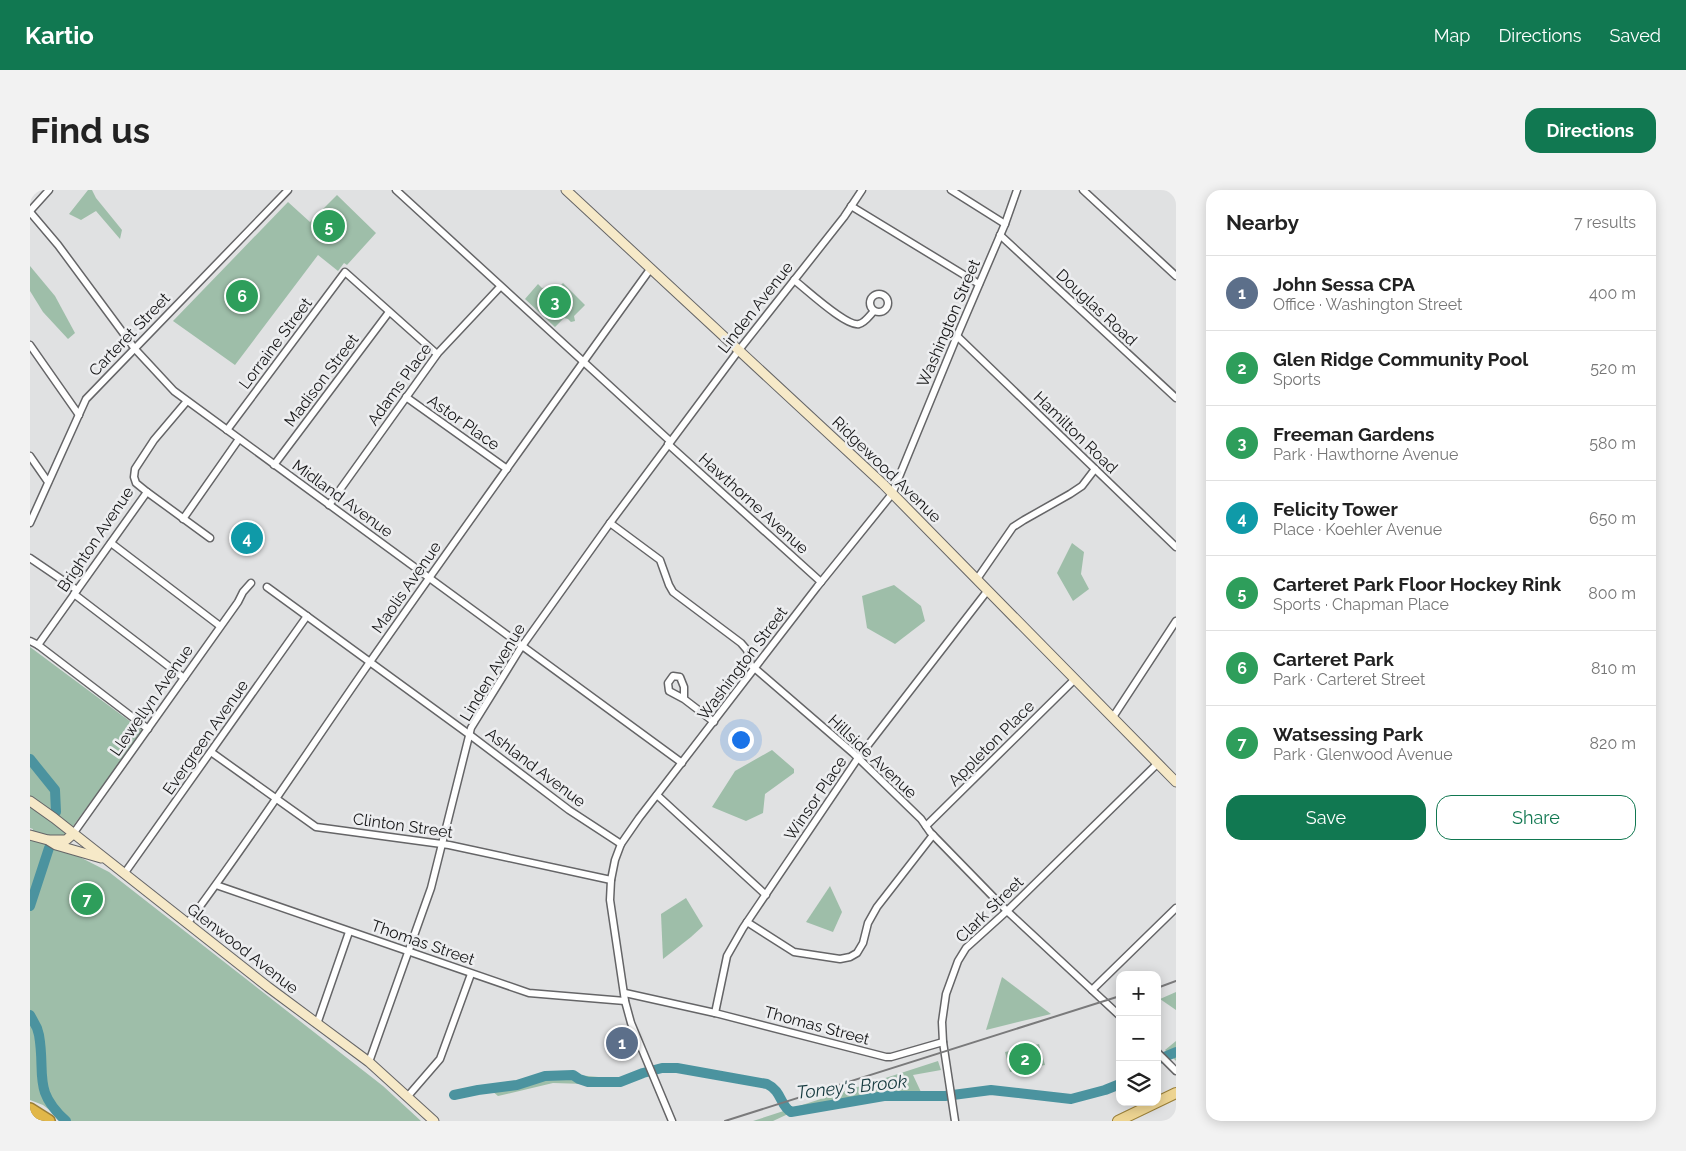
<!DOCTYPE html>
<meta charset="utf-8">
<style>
body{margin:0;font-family:Raleway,sans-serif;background:#f2f2f2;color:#222}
.controls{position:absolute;right:15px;bottom:15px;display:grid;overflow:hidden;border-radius:10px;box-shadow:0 2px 12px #0003}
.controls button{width:45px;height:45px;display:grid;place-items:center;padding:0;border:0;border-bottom:1px solid #e0e0e0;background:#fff;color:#222;font:25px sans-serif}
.you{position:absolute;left:710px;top:549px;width:18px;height:18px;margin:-12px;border:4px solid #fff;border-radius:50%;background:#1a73e8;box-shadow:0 0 0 8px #1a73e833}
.badge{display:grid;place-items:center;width:32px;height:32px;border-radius:50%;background:#117851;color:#fff;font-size:16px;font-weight:700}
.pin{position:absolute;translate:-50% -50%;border:2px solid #fff;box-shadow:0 1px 5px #0006}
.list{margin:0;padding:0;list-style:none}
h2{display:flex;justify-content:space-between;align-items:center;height:65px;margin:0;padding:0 20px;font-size:21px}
h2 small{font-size:16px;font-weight:400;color:#767676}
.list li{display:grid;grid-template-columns:32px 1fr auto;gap:15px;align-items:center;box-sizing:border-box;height:75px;padding:0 20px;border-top:1px solid #e0e0e0}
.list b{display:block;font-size:19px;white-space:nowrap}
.list p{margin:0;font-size:16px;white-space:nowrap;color:#767676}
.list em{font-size:16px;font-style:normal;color:#767676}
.actions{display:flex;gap:10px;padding:15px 20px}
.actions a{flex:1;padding:11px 0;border:1px solid #117851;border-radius:15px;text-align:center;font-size:18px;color:#117851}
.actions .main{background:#117851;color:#fff}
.icon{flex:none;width:28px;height:28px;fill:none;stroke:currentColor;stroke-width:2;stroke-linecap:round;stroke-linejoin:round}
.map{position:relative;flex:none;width:1146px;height:931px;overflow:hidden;border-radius:15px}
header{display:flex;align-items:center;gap:30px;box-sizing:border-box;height:70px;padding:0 25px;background:#117851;color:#fff}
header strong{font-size:24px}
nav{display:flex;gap:28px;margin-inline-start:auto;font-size:18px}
.intro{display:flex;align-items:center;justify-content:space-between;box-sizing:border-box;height:120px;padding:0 30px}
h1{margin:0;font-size:35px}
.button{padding:12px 22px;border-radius:15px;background:#117851;color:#fff;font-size:18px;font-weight:700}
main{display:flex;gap:30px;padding:0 30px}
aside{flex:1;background:#fff;border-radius:15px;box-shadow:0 2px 12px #0003}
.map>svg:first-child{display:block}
.green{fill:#9ebea9}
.water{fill:#4b939f;stroke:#3b6e76}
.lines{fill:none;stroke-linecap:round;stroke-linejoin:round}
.river{stroke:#4b939f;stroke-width:10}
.street-casing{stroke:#656567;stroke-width:9}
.secondary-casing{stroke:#656567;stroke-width:11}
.primary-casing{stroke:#9a7f38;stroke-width:12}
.highway-casing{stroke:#9a7f38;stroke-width:14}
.street{stroke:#fff;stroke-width:6}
.secondary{stroke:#f6e9c8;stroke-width:9}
.primary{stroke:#edd492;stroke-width:10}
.highway{stroke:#e1b749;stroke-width:11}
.rail{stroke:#7a7a7b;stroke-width:2}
.labels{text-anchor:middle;stroke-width:5;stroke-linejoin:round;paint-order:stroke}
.street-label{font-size:16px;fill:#161617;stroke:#edeef0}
.water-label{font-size:18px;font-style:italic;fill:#163a3f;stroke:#edeef0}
</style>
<header>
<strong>Kartio</strong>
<nav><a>Map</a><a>Directions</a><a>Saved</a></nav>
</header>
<div class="intro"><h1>Find us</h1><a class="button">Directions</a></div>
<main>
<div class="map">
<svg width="1146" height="931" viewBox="0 0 1146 931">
<rect width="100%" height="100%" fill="#e0e1e2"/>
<g class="green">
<polygon points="58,0 62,0 66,8 92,40 90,49 66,21 51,30 39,24"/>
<polygon points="307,5 346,43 317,75 314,73 308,81 288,65 205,175 143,131 258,12 280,32"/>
<polygon points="0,76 25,106 45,143 38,149 13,122 0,101"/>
<polygon points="533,93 555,115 544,126 545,131 541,132 538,129 534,128 525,137 495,109 508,94 512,98 519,97 524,102"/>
<polygon points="1042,353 1054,362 1051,384 1059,399 1043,411 1027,383"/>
<polygon points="864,395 891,416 895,431 865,454 837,438 832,406"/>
<polygon points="0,457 113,541 43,636 36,660 79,682 353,896 391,931 34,931 13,915 0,910 0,647 3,639 0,638"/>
<polygon points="742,560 764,579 764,583 735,604 733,623 716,631 682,617 705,581"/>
<polygon points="800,696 812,722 803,742 776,732"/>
<polygon points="656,708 673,736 661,747 633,769 631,724"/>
<polygon points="972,787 1021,824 956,840"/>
<polygon points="1146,802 1146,820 1130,809"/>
<polygon points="1146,851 1146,871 1135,860"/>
<polygon points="1009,854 1015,875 980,882 975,862"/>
<polygon points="908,871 911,880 883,885 891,902 891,908 858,907 756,925 743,931 723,931"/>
<polygon points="526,883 579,888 587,895 523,893 468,906 462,901 443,898"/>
</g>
<polygon class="water" points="1001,859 1004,859 1005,862 1002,866 1007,864 1009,872 1003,874 1003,875 991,877 989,870 997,867 995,860"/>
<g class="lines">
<g class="river">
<polyline points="0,569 25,600 26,622"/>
<polyline points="0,716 19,658"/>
<path d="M0,825L7,838L9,845C16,885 2,900 36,931"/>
<polyline points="1127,870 1146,862"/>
<path d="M424,905L448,900L487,895L515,886L543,885L549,889L558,892H590L613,883L632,878H647L737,894C752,901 750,916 761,922L854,906H915L961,900L1041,909L1075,900L1090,894"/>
</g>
<defs>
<g id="street">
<polyline points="366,0 640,251"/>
<polyline points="921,0 975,34"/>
<polyline points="1053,0 1146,86"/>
<polyline points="821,16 949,94"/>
<polyline points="0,21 19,0"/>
<polyline points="0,22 28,55 105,159 144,201 652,573"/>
<polyline points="970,45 1146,208"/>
<path d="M764,90C776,99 816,137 829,134C835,133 840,125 844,121"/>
<circle cx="849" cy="113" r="9"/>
<polyline points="927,146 1146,357"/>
<polyline points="0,155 49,225"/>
<polyline points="376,207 477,279"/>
<polyline points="157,211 124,250 105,279 104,287 106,293 117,302 180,348"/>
<polyline points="197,240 315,82 407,164"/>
<polyline points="638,254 791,392"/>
<polyline points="0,266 18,292"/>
<polyline points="244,275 359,122"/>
<polyline points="299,315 408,163 470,97"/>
<polyline points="153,329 209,249"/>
<polyline points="0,333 56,209 258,0"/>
<polyline points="580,333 630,370 639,395 643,402 711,453 717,460 721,475 823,563 891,629 900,642 977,721 1090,826"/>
<polyline points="81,353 190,436"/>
<polyline points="0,368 47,400"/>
<polyline points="947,389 983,337 994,330 1040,304 1052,296 1065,279"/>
<polyline points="237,397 440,545 539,620 591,654"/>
<polyline points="44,404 154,488"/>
<polyline points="0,451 8,455 118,539"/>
<polyline points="8,455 117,302"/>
<polyline points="654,509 639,501 638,493 643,486 650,487 654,497 654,509 684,532"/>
<polyline points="1083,527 1146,431"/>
<polyline points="181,562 286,637 419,655 581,690"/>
<polyline points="627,605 736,705"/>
<polyline points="896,636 1045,489"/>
<polyline points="43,644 208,412 213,402 221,393"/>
<polyline points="94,684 277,426"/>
<polyline points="186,695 499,803 595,811"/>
<polyline points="717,732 764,762 810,769 820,767 827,763 833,753 838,733 847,717 903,645"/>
<path d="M157,734C219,651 276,564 335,479C429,345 525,211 621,78"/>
<polyline points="1062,800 1146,718"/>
<polyline points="595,803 685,823 856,867 861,867 913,852"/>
<polyline points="685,823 697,766 713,738 828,568 958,400"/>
<polyline points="287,834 319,742"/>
<polyline points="1127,862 1146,881"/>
<polyline points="339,872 401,698 441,538 490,459 580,333 709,160 814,27 832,0"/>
<polyline points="378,906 410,869 441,784"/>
<polyline points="642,931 601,833 595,811 580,710 581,690 585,670 591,654 609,628 787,397 862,304 927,146 975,34 987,0"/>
<polyline points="925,931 913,852 912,832 916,804 928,771 936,758 977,721 1128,573"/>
</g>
<g id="secondary">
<polyline points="536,0 853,294 1146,592"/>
<polyline points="0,611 24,628 238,797 339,872 404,931"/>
<polyline points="0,645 18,650 26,655 71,668"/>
<polyline points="19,650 36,650 43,644"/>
</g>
<polyline id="primary" points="1088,931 1146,903"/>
<polyline id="highway" points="0,919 19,931"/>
</defs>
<use href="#street" class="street-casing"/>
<use href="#secondary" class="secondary-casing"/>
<use href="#primary" class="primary-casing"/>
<use href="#highway" class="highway-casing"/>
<use href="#street" class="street"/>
<use href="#secondary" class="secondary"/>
<use href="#primary" class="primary"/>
<use href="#highway" class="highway"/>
<g class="rail">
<polyline points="1127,798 1146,791"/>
<polyline points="695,931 1090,806"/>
</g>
</g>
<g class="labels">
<g class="street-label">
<text transform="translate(725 117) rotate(-52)" y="6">Linden Avenue</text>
<text transform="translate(1067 117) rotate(43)" y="6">Douglas Road</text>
<text transform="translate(918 133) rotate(-67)" y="6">Washington Street</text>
<text transform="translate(99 144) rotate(-46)" y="6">Carteret Street</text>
<text transform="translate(245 153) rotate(-53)" y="6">Lorraine Street</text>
<text transform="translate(291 190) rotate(-53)" y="6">Madison Street</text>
<text transform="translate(369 194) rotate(-54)" y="6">Adams Place</text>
<text transform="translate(434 232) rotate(35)" y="6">Astor Place</text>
<text transform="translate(1046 242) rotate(44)" y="6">Hamilton Road</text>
<text transform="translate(857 279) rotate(44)" y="6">Ridgewood Avenue</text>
<text transform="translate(313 308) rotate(36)" y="6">Midland Avenue</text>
<text transform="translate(724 313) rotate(42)" y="6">Hawthorne Avenue</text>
<text transform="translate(65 349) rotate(-56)" y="6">Brighton Avenue</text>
<text transform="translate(376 397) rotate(-55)" y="6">Maolis Avenue</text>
<text transform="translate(712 473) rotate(-53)" y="6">Washington Street</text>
<text transform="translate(462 482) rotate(-59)" y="6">Linden Avenue</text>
<text transform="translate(121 510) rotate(-55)" y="6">Llewellyn Avenue</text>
<text transform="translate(175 547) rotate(-55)" y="6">Evergreen Avenue</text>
<text transform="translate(961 553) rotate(-45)" y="6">Appleton Place</text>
<text transform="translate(843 566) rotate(43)" y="6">Hillside Avenue</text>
<text transform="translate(506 577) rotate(37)" y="6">Ashland Avenue</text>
<text transform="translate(785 608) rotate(-56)" y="6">Winsor Place</text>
<text transform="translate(373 635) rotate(8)" y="6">Clinton Street</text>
<text transform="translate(959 719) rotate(-44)" y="6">Clark Street</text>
<text transform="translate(393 752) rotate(19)" y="6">Thomas Street</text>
<text transform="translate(213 758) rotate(38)" y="6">Glenwood Avenue</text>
<text transform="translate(787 835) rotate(15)" y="6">Thomas Street</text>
</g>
<g class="water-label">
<text transform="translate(822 897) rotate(-6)" y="6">Toney's Brook</text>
</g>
</g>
</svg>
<div class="controls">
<button>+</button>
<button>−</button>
<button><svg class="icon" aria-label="layers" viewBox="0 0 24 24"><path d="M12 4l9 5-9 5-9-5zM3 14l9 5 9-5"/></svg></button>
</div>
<div class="you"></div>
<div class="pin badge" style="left:592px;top:853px;background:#5c6f8a">1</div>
<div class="pin badge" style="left:995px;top:869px;background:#2e9e5b">2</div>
<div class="pin badge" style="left:525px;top:112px;background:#2e9e5b">3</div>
<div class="pin badge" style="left:217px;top:348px;background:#0f9aa8">4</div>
<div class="pin badge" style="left:299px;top:36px;background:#2e9e5b">5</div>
<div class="pin badge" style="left:212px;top:106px;background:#2e9e5b">6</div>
<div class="pin badge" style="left:57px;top:709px;background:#2e9e5b">7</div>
</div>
<aside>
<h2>Nearby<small>7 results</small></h2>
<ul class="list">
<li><span class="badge" style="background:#5c6f8a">1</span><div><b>John Sessa CPA</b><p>Office · Washington Street</p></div><em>400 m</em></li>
<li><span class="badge" style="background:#2e9e5b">2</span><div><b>Glen Ridge Community Pool</b><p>Sports</p></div><em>520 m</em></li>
<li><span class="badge" style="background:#2e9e5b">3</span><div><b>Freeman Gardens</b><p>Park · Hawthorne Avenue</p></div><em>580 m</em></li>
<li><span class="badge" style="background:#0f9aa8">4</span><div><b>Felicity Tower</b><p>Place · Koehler Avenue</p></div><em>650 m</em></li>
<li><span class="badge" style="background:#2e9e5b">5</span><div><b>Carteret Park Floor Hockey Rink</b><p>Sports · Chapman Place</p></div><em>800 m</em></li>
<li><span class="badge" style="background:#2e9e5b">6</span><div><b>Carteret Park</b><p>Park · Carteret Street</p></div><em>810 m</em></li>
<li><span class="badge" style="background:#2e9e5b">7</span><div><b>Watsessing Park</b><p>Park · Glenwood Avenue</p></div><em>820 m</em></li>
</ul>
<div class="actions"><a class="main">Save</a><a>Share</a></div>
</aside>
</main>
